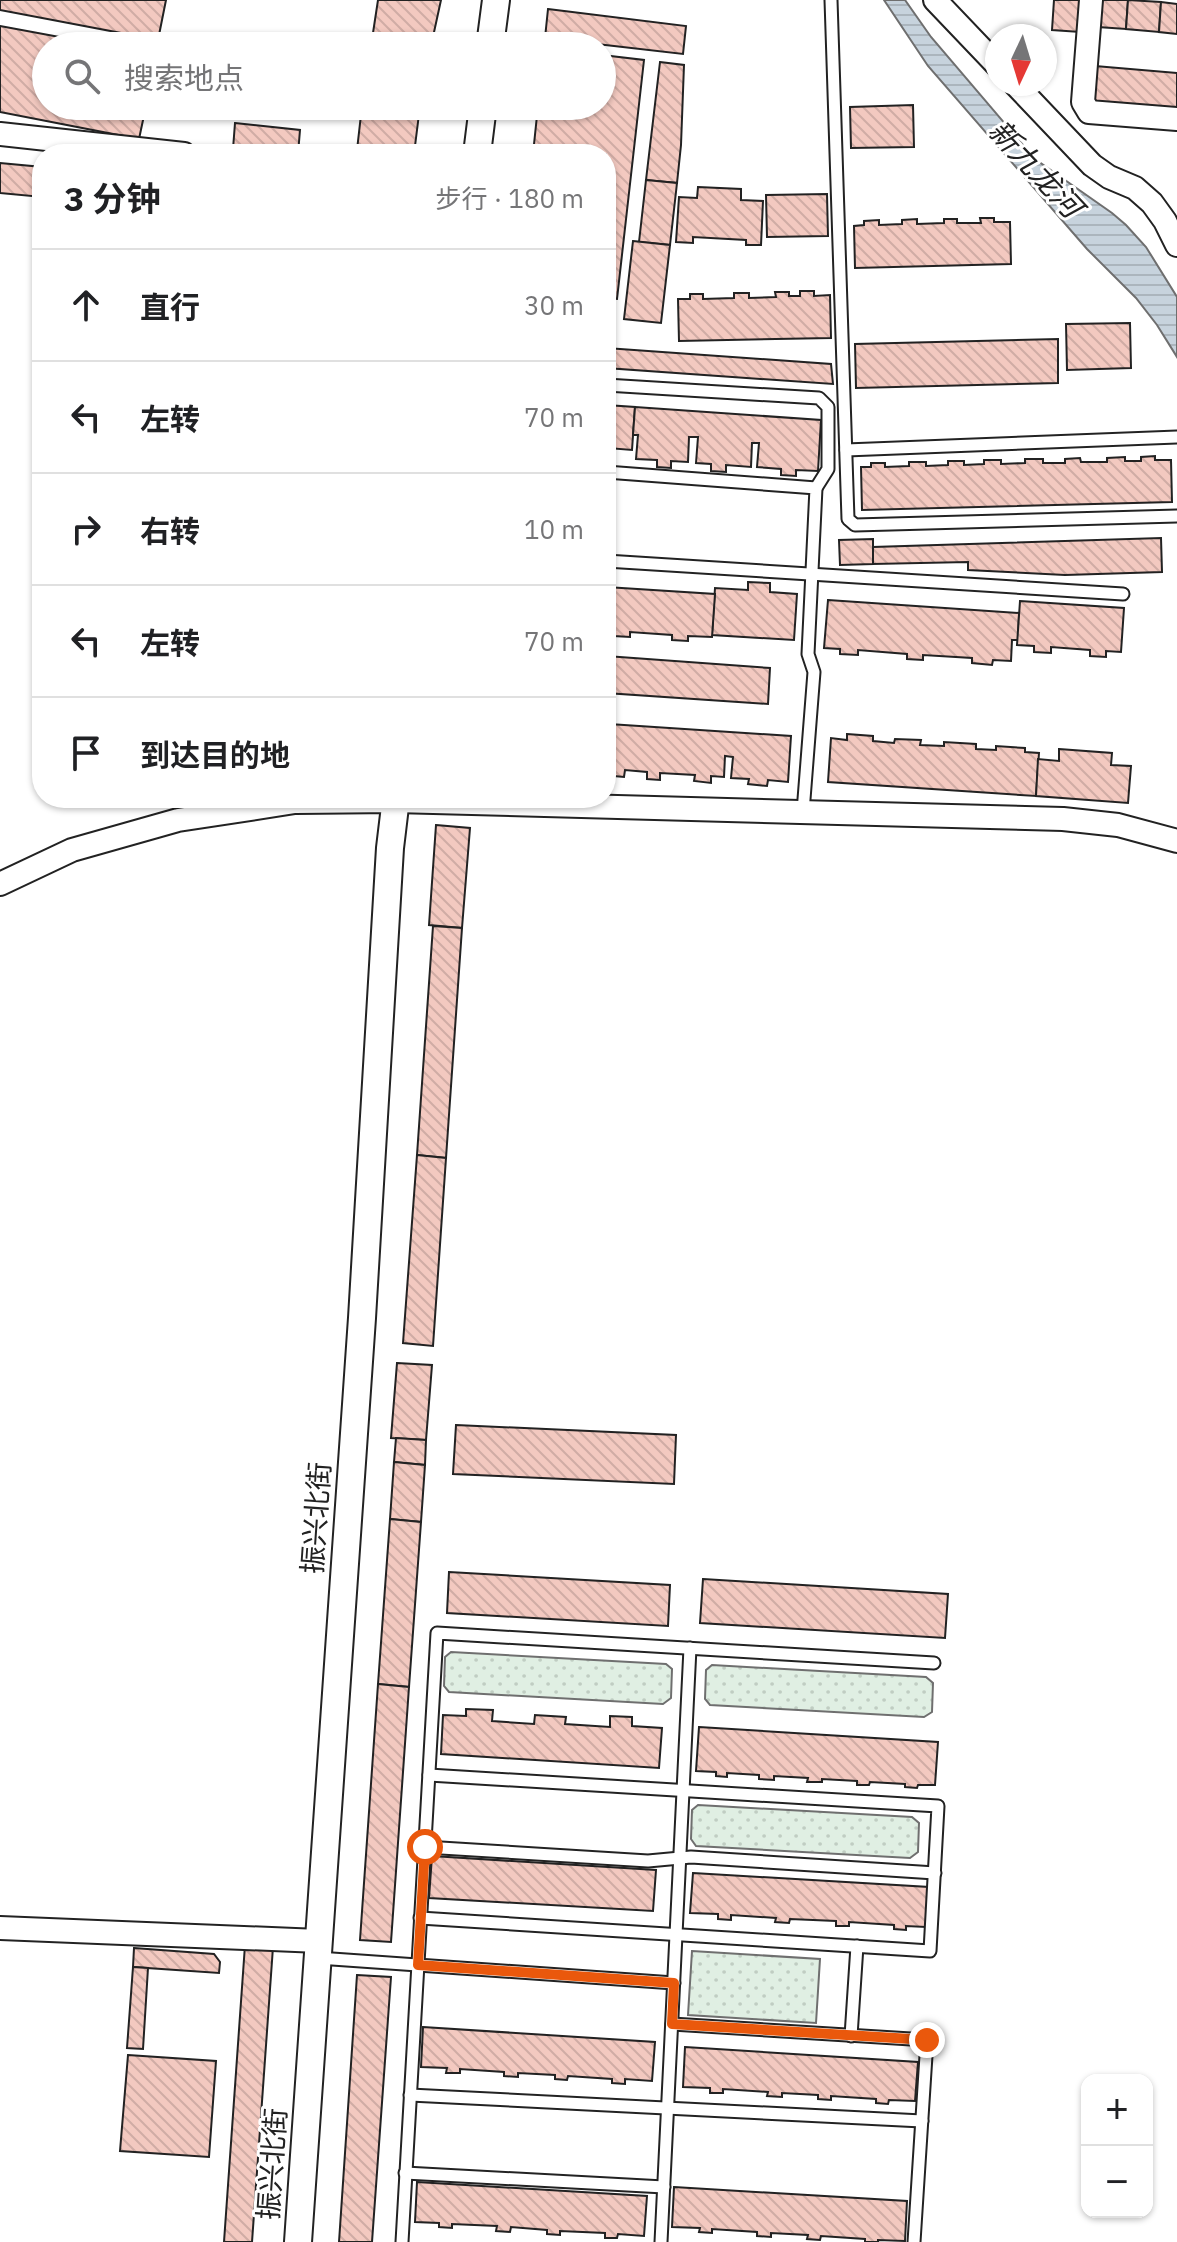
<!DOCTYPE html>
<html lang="zh">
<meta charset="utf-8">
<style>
body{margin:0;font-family:"IBM Plex Sans","Noto Sans SC",sans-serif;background:#f2f2f2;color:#202124}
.controls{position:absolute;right:24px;bottom:24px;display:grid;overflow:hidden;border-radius:16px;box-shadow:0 2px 6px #0004}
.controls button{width:72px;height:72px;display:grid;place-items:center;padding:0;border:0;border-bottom:2px solid #e0e0e0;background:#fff;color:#202124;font:40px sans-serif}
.compass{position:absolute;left:985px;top:24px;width:72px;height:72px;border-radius:50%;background:#fff;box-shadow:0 2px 6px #0004;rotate:184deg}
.stop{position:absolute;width:24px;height:24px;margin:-18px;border:6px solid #ea580c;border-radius:50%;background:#fff}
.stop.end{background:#ea580c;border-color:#fff;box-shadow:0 2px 8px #0008}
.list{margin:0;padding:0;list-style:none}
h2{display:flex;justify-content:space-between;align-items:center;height:104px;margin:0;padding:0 32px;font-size:34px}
h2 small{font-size:26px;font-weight:400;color:#757577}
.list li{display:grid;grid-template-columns:52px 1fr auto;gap:24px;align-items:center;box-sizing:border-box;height:112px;padding:0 32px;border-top:2px solid #e0e0e0}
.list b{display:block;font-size:30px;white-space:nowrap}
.list em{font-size:26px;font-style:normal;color:#757577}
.icon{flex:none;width:44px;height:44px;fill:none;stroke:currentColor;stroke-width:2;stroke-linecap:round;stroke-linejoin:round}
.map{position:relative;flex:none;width:1177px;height:2242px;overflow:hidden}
.search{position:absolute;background:#fff;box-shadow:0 2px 6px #0004;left:32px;top:32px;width:584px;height:88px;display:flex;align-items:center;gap:20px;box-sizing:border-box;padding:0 28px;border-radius:44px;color:#757577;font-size:30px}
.panel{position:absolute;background:#fff;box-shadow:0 2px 6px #0004;left:32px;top:144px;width:584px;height:664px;border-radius:32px}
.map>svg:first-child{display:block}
.grass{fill:url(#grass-dots);stroke:#6f6f6f;stroke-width:2}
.water{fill:url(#water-rules);stroke:#6f6f6f;stroke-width:2}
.building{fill:url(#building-back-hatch);stroke:#222;stroke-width:2}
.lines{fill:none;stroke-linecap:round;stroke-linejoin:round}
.service-casing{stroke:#222;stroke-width:15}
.minor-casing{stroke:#222;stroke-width:26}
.tertiary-casing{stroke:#222;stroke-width:30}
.service{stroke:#fff;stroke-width:11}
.minor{stroke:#fff;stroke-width:22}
.tertiary{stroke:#fff;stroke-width:26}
.route{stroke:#ea580c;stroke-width:10}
.labels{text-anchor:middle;stroke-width:6;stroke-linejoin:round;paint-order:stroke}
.street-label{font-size:28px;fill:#222;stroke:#fff}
.water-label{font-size:30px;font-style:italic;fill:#222;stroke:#fff}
</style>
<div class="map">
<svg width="1177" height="2242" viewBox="0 0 1177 2242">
<defs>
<pattern id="grass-dots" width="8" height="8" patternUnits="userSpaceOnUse" patternTransform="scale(2)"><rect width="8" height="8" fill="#e0efe3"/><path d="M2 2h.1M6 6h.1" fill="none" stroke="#c0cdc2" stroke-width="1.8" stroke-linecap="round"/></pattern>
<pattern id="water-rules" width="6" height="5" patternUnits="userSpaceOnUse" patternTransform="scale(2)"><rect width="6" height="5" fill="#c7d3dd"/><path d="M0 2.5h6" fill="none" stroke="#abb5bd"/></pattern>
<pattern id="building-back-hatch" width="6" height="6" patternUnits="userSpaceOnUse" patternTransform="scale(2)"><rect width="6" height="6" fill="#f3c9c0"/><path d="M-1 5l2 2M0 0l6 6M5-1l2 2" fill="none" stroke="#d0aca5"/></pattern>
</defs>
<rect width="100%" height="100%" fill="#fff"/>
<g class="grass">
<polygon points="451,1652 666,1664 672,1669 671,1698 663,1704 449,1692 444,1686 445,1657"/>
<polygon points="712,1665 926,1677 933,1683 932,1712 924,1717 710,1705 705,1699 706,1670"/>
<polygon points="698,1805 912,1817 919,1823 918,1852 910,1858 696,1846 691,1839 692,1810"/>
<polygon points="692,1951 820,1959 816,2023 688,2015"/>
</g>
<polygon class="water" points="884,0 905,0 931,37 1035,159 1112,213 1126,225 1146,247 1177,297 1177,357 1157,325 1136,298 1087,249 928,66"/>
<g class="building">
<polygon points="0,0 166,0 158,40 0,10"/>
<polygon points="378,0 441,0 431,46 371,46"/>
<polygon points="1054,0 1082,0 1080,32 1052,30"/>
<polygon points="1100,0 1128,0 1126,29 1098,27"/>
<polygon points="1128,0 1161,2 1159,32 1126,29"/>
<polygon points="1161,2 1177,4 1177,34 1159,32"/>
<polygon points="548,9 686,26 683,54 545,38"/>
<polygon points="0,26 108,46 46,46 46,106 146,106 139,139 0,112"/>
<polygon points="602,55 644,60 617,299 606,298 606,154 533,154 538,106 602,106"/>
<polygon points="660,62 684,65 681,145 677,183 646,180"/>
<polygon points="1095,66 1177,73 1177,108 1092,101"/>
<polygon points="913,105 914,147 851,148 850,107"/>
<polygon points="362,106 420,106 414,154 357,150"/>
<polygon points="235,123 300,130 298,154 233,149"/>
<polygon points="0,163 42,167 42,197 0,193"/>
<polygon points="646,180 677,183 670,245 639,242"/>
<polygon points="698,187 741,189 741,200 763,201 761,245 746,245 746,240 693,237 693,243 676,242 679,197 697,198"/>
<polygon points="827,194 828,236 767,237 766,195"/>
<polygon points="980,218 994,218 994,222 1010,222 1011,264 855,268 854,226 864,225 864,221 879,220 879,225 902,224 902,220 917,219 917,224 944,223 944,219 957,219 957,223 981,223"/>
<polygon points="633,241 670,245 661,323 624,319"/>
<polygon points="800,291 814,291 814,296 830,295 831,338 679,341 678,299 690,299 690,294 703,294 703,299 734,298 734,293 749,293 749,298 776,297 775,292 789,292 789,296 800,296"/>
<polygon points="1130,323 1131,368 1067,370 1066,324"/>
<polygon points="1058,339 1058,383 856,388 855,344"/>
<polygon points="606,348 831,364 833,384 606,368"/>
<polygon points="606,405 635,407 632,450 608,448 608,455 606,455"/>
<polygon points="635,407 821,420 818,471 796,470 796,476 781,475 781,469 757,467 759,443 752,443 751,467 726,465 726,472 711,471 711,464 696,463 698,437 689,437 688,462 671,461 671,468 657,467 657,460 636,459 638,435 633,435"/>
<polygon points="1155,456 1155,460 1171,460 1172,502 862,510 861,467 871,467 871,463 885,463 885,467 909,466 909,462 926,462 926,466 948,465 948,461 964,461 964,465 984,464 984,460 1001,460 1001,464 1025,463 1025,459 1043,459 1043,463 1065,463 1065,459 1080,458 1081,462 1107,462 1107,458 1125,457 1125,461 1141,461 1141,457"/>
<polygon points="1161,538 1162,572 1065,575 968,570 968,562 873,564 873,547"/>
<polygon points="873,539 873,564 840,565 839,540"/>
<polygon points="748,582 770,583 770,592 797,594 794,640 712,635 715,588 748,590"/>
<polygon points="606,587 715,594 712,637 688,636 688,641 672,640 672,635 630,632 630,637 614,636 615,631 606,630"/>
<polygon points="828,600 1019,613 1018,640 1012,640 1011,661 993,660 992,665 972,663 972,658 923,655 923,660 907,659 907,654 858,650 858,655 840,654 840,649 824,648"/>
<polygon points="1020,601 1124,608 1121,652 1106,651 1106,657 1090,656 1090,650 1051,647 1051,653 1034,652 1034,646 1017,645"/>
<polygon points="606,656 770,668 768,704 606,693"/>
<polygon points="609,724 791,736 788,782 768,780 767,786 748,784 749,779 731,778 733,757 725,756 724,777 711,776 711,783 694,781 695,775 660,773 660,780 647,779 647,772 625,770 624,777 614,776 614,770 606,769"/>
<polygon points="847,734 873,736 873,741 894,743 895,739 921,740 920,745 944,746 944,742 976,744 976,749 996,750 996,746 1025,748 1025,752 1039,753 1036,796 828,782 831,738 847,740"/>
<polygon points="1059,749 1112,753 1111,765 1131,766 1128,803 1036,796 1038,759 1059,761"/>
<polygon points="436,825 470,828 462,928 429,925"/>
<polygon points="433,926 462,928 446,1158 417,1155"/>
<polygon points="417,1155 446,1158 433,1346 403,1343"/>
<polygon points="397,1363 432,1365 426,1440 391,1438"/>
<polygon points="456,1425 676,1435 674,1484 453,1474"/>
<polygon points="396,1438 426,1440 425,1465 394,1462"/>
<polygon points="394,1462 425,1465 421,1522 390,1519"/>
<polygon points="390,1519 421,1522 409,1687 378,1684"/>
<polygon points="449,1572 670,1585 668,1626 447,1613"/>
<polygon points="703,1579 948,1594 945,1638 700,1623"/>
<polygon points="378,1684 409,1687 391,1942 360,1940"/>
<polygon points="466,1709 493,1710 492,1721 534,1724 535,1715 566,1717 565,1724 610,1727 610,1716 632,1717 632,1726 662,1728 659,1768 441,1754 443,1715 466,1716"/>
<polygon points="699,1727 938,1742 935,1785 918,1785 917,1788 905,1787 905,1784 870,1782 869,1785 857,1785 857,1781 822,1779 822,1782 807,1782 808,1778 774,1776 774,1780 759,1779 759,1775 727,1773 727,1777 716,1776 716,1772 696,1771"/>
<polygon points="432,1856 656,1870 653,1911 429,1898"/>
<polygon points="693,1873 929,1887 926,1927 906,1926 906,1930 894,1929 894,1925 849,1922 849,1926 836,1926 836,1921 790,1919 789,1923 775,1922 776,1918 731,1915 731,1920 718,1919 718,1914 690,1913"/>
<polygon points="245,1945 273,1947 252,2242 224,2242"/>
<polygon points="134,1948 214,1954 220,1962 219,1973 133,1967"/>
<polygon points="133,1967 148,1968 143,2049 127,2048"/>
<polygon points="357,1975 391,1977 372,2242 339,2242"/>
<polygon points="423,2027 655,2042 652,2081 625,2079 625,2084 612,2083 612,2079 568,2076 567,2080 555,2079 555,2075 518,2073 518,2077 504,2076 504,2072 460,2069 460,2073 446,2073 447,2068 421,2067"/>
<polygon points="685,2047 918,2062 915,2101 889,2100 888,2104 876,2103 876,2099 831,2096 831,2100 818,2099 818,2095 782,2093 782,2097 767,2096 768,2092 723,2089 723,2093 710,2093 710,2088 683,2087"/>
<polygon points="128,2055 216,2061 209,2157 120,2151"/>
<polygon points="417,2182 647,2196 644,2236 618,2234 617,2238 605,2238 605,2233 560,2231 560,2235 547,2234 547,2230 511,2227 510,2232 496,2231 497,2226 452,2224 452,2228 439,2227 439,2223 415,2222"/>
<polygon points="674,2187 907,2201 905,2241 878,2240 878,2242 865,2242 865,2239 821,2236 820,2240 807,2239 808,2235 771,2233 771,2237 757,2236 757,2232 712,2229 712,2233 699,2232 700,2228 672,2227"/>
</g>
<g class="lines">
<defs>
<g id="service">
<polyline points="831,0 848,519 855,525 1177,516"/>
<polyline points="606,385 819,398 828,407 828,469 816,488"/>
<polyline points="846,450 1177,437"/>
<polyline points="606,472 816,488 808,654 814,672 803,812"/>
<polyline points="606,561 1123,594"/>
<polyline points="425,1847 648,1861 691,1857 935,1873"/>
<polyline points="420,1918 930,1951 938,1806 429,1775"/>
<polyline points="318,1958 674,1983"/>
<polyline points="672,2024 927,2040 914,2242"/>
<polyline points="851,2036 857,1946"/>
<polyline points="410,2095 922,2121"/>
<polyline points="405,2173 664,2187"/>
<polyline points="402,2242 437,1633 934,1663"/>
<polyline points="661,2242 690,1648"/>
</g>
<g id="minor">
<polyline points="935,0 997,65"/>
<polyline points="1091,0 1083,102 1089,112 1177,119"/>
<polyline points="1015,84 1092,165 1109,177 1135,188 1152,203 1165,221 1177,245"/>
<polyline points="0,134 184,154"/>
<polyline points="0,884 72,850 178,820 295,802 395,801 1063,819 1118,825 1177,841"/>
<polyline points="0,1928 319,1941"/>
</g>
<g id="tertiary">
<polyline points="490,46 496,0"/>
<polyline points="477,154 483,106"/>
<polyline points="298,2242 362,1318 390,848 396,798"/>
</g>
</defs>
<use href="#service" class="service-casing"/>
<use href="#minor" class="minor-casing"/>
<use href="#tertiary" class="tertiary-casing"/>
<use href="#service" class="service"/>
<use href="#minor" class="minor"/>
<use href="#tertiary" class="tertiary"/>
</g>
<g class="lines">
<polyline class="route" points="425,1847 418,1965 674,1983 672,2024 927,2040"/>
</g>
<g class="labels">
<g class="street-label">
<text transform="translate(316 1518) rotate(-86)" y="10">振兴北街</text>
<text transform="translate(272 2164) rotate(-86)" y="10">振兴北街</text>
</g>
<g class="water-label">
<text transform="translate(1035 169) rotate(47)" y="10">新九龙河</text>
</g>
</g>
</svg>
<div class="controls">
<button>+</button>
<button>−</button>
</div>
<svg class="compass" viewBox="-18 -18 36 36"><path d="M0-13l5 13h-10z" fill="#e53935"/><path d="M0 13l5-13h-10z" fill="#757577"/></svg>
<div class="stop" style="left:425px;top:1847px"></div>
<div class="stop end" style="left:927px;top:2040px"></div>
<div class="search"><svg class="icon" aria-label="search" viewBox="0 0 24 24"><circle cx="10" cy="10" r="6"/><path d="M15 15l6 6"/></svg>搜索地点</div>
<section class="panel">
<h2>3 分钟<small>步行 · 180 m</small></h2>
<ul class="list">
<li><svg class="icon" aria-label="ahead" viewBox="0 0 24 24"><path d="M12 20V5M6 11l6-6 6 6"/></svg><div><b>直行</b></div><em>30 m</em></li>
<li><svg class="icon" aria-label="left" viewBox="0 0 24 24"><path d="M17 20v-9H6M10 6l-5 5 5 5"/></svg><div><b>左转</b></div><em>70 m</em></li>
<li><svg class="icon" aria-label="right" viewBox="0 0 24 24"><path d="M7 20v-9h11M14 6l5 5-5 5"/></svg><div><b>右转</b></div><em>10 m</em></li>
<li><svg class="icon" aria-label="left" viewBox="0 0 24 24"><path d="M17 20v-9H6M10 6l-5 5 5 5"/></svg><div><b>左转</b></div><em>70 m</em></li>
<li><svg class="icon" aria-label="arrive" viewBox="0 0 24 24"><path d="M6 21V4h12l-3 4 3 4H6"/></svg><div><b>到达目的地</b></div></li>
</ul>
</section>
</div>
